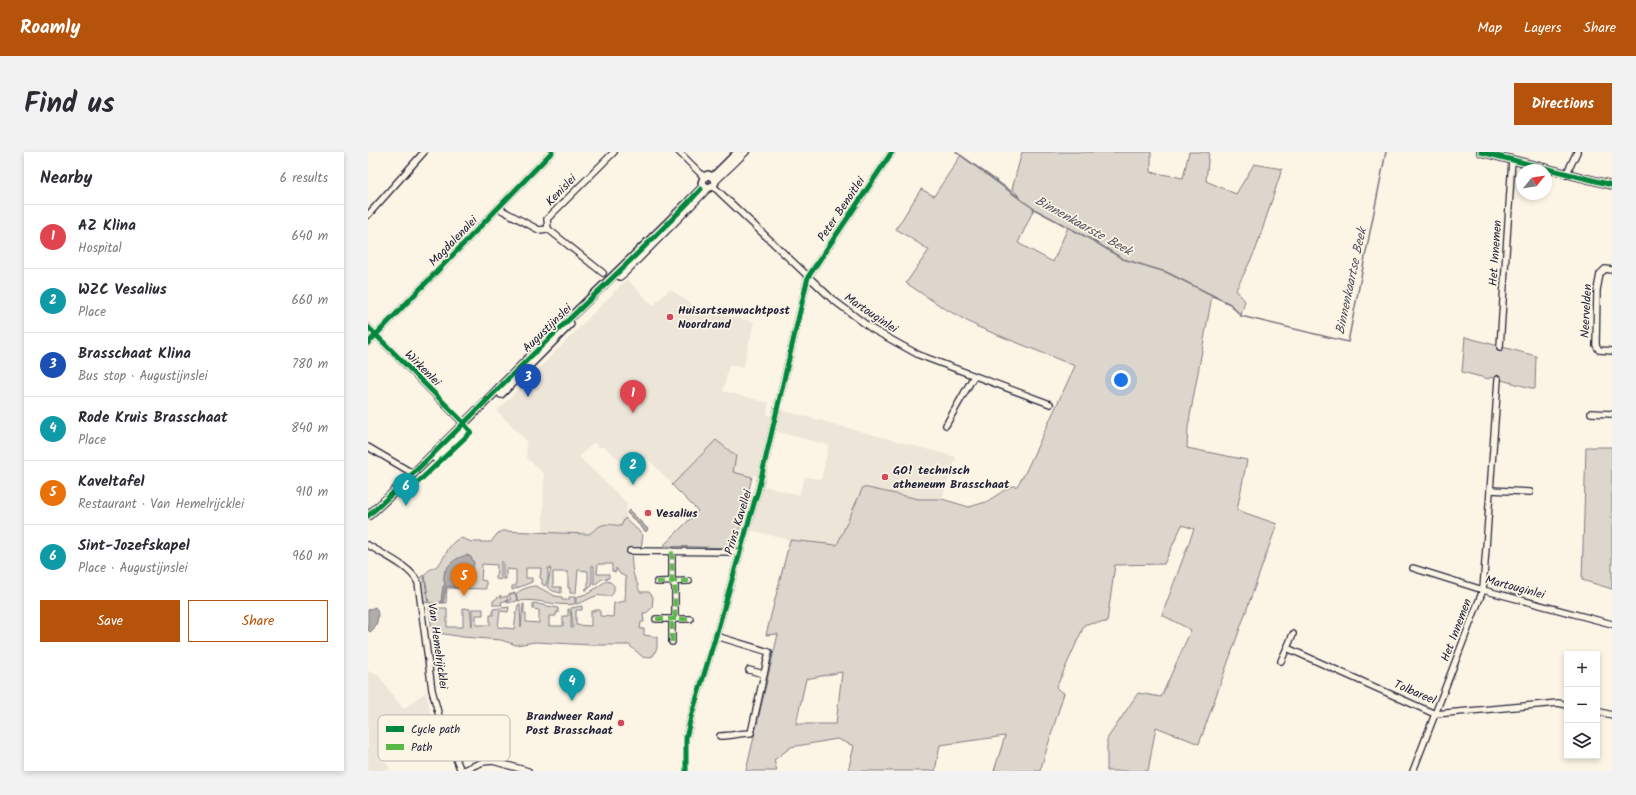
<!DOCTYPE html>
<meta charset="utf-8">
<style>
body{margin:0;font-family:Kalam,sans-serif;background:#f2f2f3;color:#2b2b33}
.controls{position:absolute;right:12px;bottom:12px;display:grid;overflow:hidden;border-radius:0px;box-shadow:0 2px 6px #0003}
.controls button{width:36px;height:36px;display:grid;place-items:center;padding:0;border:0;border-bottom:1px solid #e1e1e2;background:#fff;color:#2b2b33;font:20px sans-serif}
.compass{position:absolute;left:1148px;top:12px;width:36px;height:36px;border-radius:50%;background:#fff;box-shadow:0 2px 6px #0003;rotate:60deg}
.you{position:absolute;left:753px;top:228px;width:14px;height:14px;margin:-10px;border:3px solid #fff;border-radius:50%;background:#1a73e8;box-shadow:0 0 0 6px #1a73e833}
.badge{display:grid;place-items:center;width:26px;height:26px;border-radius:50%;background:#b45309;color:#fff;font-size:13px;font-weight:700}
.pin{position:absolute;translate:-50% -33px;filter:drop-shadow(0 1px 2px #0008)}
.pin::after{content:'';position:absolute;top:21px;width:14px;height:12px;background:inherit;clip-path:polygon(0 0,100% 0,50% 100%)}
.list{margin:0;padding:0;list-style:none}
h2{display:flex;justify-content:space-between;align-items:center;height:52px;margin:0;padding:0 16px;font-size:17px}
h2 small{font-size:13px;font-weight:400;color:#7c7c81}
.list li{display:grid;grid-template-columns:26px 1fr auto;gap:12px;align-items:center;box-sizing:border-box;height:64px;padding:0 16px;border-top:1px solid #e1e1e2}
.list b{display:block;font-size:15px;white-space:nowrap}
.list p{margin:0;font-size:13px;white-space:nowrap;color:#7c7c81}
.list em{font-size:13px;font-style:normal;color:#7c7c81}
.actions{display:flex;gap:8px;padding:12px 16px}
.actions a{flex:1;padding:9px 0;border:1px solid #b45309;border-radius:0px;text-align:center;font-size:14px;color:#b45309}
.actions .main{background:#b45309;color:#fff}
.icon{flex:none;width:22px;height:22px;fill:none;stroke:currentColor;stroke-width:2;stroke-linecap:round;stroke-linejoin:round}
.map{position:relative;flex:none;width:1244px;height:619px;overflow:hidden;border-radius:0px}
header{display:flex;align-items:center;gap:24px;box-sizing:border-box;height:56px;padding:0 20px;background:#b45309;color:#fff}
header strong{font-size:19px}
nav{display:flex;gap:22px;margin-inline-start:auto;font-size:14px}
.intro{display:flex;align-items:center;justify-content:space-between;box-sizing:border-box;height:96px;padding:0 24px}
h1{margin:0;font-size:28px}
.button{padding:10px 18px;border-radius:0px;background:#b45309;color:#fff;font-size:14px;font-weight:700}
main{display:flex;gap:24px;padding:0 24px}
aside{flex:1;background:#fff;border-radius:0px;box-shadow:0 2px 6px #0003}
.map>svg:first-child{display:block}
.built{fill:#ece5d8}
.green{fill:#dcd6cc;stroke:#7f7c84;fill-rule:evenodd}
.water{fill:#b2adab;stroke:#78757e}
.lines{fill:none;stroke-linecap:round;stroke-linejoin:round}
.stream{stroke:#78757e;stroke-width:1.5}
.minor-casing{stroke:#22223b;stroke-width:8}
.tertiary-casing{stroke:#22223b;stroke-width:10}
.minor{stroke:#fcf5e5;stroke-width:5.5}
.tertiary{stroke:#fcf5e5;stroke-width:7}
.quiet{stroke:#58b947;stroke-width:4;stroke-dasharray:8 4;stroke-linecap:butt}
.cycleway-casing{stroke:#fcf5e5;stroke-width:8}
.cycleway{stroke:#00873e;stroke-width:5}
.poi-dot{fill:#d1495b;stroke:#fcf5e5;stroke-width:1.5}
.labels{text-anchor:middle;stroke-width:3.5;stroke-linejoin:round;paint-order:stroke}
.street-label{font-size:12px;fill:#22223b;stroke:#fcf5e5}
.poi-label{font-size:12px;font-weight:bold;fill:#22223b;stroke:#fcf5e5;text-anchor:start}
.water-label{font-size:13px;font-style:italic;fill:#545362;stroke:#fcf5e5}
.key{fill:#fcf5e5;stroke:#bbb6b2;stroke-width:1}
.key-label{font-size:11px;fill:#22223b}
</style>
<header>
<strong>Roamly</strong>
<nav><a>Map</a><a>Layers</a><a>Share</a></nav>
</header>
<div class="intro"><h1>Find us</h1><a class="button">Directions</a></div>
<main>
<aside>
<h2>Nearby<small>6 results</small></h2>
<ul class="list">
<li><span class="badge" style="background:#e0444e">1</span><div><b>AZ Klina</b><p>Hospital</p></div><em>640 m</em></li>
<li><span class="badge" style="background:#0f9aa8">2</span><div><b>WZC Vesalius</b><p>Place</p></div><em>660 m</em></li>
<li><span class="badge" style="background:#1a4fb4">3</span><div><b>Brasschaat Klina</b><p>Bus stop · Augustijnslei</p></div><em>780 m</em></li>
<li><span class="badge" style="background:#0f9aa8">4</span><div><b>Rode Kruis Brasschaat</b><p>Place</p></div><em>840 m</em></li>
<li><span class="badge" style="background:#e8710a">5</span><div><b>Kaveltafel</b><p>Restaurant · Van Hemelrijcklei</p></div><em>910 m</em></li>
<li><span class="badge" style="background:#0f9aa8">6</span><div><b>Sint-Jozefskapel</b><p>Place · Augustijnslei</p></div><em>960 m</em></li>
</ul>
<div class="actions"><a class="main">Save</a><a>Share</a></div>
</aside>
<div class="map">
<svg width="1244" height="619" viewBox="0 0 1244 619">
<rect width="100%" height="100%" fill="#fcf5e5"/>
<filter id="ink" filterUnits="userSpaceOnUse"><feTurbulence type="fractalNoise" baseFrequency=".025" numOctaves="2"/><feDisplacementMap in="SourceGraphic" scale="8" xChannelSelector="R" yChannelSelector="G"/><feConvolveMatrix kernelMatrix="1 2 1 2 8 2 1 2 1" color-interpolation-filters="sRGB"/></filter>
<g filter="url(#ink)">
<g class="built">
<polygon points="259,127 285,154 302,137 330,157 386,170 375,216 361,213 355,239 401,251 399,262 403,264 389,323 384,324 367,396 279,306 264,320 237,295 231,295 227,291 224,292 211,305 259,351 256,384 175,384 176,322 159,306 158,288 129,259"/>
<polygon points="413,258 588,305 574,347 551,347 495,335 469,393 422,388 382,378 396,334 431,343 437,325 453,327 461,293 409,280"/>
<polygon points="0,519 11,524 35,557 58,540 64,568 13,605 22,616 18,619 0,619"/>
</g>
<g class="green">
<path d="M654,0H783V20L815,26L821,0H841L838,29L868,42L886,12L914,17L888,97L868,138L877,149L873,164L862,152L844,144L820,275L819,296L879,308L869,358L909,372L831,592L788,575L780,619H739V587L770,541L793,545L823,478L794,463L826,377L814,373L796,412L747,413L739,470L717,472L688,536L696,541L672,619H626L637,584L572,593L567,619H480L486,594L469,587L423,595L406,608L409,619H378L410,482L398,483L422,388L469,393L495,335L551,347H574L601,355L618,350L643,334H649L657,321L707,214L610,175L574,155L538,131L561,98L528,77L553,37L566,44L593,3L653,46L644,37ZM666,57L700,75L685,110L650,91ZM474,520L468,572H428L438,527Z"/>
<polygon points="1097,185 1168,204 1167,237 1122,225 1121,227 1094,220"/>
<polygon points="348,288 368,304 365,320 384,325 367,396 295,394 330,359 304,333"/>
<polygon points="1218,295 1244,295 1244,437 1214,428"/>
<path d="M257,366L275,383L273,397H263C264,410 263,420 269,431C271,434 270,437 272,440H281L285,445L284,456L278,461H275L276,470H273L272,477H276V483L289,485V496L285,504L276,506L261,493H223L167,490L148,493L133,488L95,485L64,480L61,456H79V475H95V456L102,457L104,474V457H115V463H108V473H122V463H125V457L141,455L140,460L132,459L130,475L146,477L148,464L147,460H149L150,453L152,452L153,475L155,452H156V461L158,462V470L171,471V458L165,457V451L190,456V461H188V464H181V474H195V464H200V457H201L203,463V476H205L203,456L214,454V458H208V473L223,474V459H227V458H232V464L245,465L246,451L257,449L258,425L252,422L248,416V420L244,419V412H230L229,422H241V426L234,427L226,433V414L224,413V434L217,439L218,436H220V419L210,418L208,441H202V436H200V420H185V435H193V441L185,439L179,435L183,416H180V426L177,434L174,432V427L172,426L173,416H158V426H164V430L144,438V434H148V418L138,417V427H135V410H133V428L128,427L129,413L114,412L113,428L118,429V437L79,436L78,451H75L78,434L81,433L77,418L76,427L77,432L75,435L73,451H61L57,423C60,417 65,417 70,413C79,404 80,390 93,386L104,390H123L129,382L134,379L221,382C235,371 235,371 253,374Z"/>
<polygon points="56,423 60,451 55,449 52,428"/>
<path d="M238,429L242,430C245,432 247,434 246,437C245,449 235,442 228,444C221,446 215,451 208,452V445L221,441Z"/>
<path d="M168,434L187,444L194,445V448H201V445H207V452C188,455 171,446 150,449L148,442C151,438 162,434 168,434Z"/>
<polygon points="147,441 149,449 139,451 138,450 143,447 140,443"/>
<polygon points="133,443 132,446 139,444 140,448 133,450 134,453 125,453 125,449"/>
</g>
<g class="water">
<polygon points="261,358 280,377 278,380 259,361"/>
<path d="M99,403L103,405L106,411L101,431L95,436L78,434L75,451H73L75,435L77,432C72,418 85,406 99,403Z"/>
<path d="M7,455C13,462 9,476 2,480L0,478V458Z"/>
</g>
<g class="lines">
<polyline class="stream" points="588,0 666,57 724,88 755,107 798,120 862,152 873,164 980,190 1018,0"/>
<defs>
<g id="minor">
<polyline points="311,0 336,25"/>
<polyline points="1198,23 1209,0"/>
<polyline points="347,30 378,0"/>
<polyline points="345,34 464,147 504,177 551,203 682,252"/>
<polyline points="130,56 171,78 180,77 235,121"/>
<polyline points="0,63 56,0"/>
<polyline points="180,77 179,67 246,0"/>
<polyline points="1244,118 1237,117 1232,122 1229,138 1228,193 1231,198 1244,199"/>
<polyline points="248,122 252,125 257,121 339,38 340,36"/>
<polyline points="0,175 96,272"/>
<polyline points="0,191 184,0"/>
<polyline points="1132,195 1144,8"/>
<polyline points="1223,261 1244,262"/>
<polyline points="578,273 606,224"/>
<polyline points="0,295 46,322"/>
<polyline points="1122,338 1162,340"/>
<path d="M0,393C14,402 44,415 50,431L64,538L71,564L93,619"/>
<polyline points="262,399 372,400"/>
<polyline points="1045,416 1115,438 1244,472"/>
<polyline points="289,430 321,429"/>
<polyline points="288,467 322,467"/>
<polyline points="925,482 919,496 1067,562 1190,551 1199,553"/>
<polyline points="348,484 401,500 396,522 381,518"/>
<polyline points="304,490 304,471 307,464 307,434 304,430 304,399"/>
<polyline points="913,509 919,496"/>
<polyline points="1229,559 1244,563"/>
<path d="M352,584C363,584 372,581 383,581L396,522"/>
<polyline points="93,619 115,610 125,609 160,619"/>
<polyline points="318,619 318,586 323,565 349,480 387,348 390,339 440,125 524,0"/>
<polyline points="1045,619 1115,438 1130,227"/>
</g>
<g id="tertiary">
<polyline points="1113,0 1244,33"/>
<polyline points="345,25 370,0"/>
<polyline points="336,34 334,31 336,25 340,23 345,25"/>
<polyline points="336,34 340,36 345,34 347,30 345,25"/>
<polyline points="133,242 202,172"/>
<polyline points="67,306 96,279"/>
<path d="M0,364C64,306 123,243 185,182C236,133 287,84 336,34"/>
</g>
</defs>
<use href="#minor" class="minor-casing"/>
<use href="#tertiary" class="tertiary-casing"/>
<use href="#minor" class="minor"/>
<use href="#tertiary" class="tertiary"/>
<g class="quiet">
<polyline points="289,430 321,429"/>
<polyline points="288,467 322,467"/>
<polyline points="304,490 304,471 307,464 307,434 304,430 304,399"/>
</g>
<defs>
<g id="cycleway">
<polyline points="1113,0 1244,33"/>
<polyline points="0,175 93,268 103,280 47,333 38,337 32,342"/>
<polyline points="0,191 184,0"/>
<path d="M0,364C64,306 123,242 186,182C235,134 286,88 333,37"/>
<polyline points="318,619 318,586 323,565 349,480 387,348 390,339 440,125 524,0"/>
</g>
</defs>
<use href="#cycleway" class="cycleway-casing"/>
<use href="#cycleway" class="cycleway"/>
</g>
</g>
<g class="poi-dot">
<circle cx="302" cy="165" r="4"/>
<circle cx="517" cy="325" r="4"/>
<circle cx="280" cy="361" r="4"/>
<circle cx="253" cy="571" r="4"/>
</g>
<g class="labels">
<g class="street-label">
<text transform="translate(193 38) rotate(-46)" y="4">Kenislei</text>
<text transform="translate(473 57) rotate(-56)" y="4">Peter Benoitlei</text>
<text transform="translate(85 89) rotate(-46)" y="4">Magdalenalei</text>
<text transform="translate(1127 101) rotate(-86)" y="4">Het Innemen</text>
<text transform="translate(1218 159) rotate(-87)" y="4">Neervelden</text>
<text transform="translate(503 161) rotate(34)" y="4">Martouginlei</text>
<text transform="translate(179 176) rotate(-44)" y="4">Augustijnslei</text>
<text transform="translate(55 216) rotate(45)" y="4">Wirkenlei</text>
<text transform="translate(370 370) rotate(-73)" y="4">Prins Kavellei</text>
<text transform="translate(1147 435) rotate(15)" y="4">Martouginlei</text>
<text transform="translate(1088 478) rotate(-69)" y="4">Het Innemen</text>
<text transform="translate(70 494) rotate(82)" y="4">Van Hemelrijcklei</text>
<text transform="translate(1047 540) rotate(23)" y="4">Tolbareel</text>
</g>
<g class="poi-label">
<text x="310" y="162">Huisartsenwachtpost<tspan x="310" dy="14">Noordrand</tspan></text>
<text x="525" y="322">GO! technisch<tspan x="525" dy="14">atheneum Brasschaat</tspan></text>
<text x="288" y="365">Vesalius</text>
<text x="245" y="568" text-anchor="end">Brandweer Rand<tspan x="245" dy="14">Post Brasschaat</tspan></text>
</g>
<g class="water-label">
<text transform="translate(716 73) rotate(29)" y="5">Binnenkaarste Beek</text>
<text transform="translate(982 129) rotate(-78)" y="5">Binnenkaartse Beek</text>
</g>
</g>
<rect x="10" y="563" width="132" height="46" rx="6" class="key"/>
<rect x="18" y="574" width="18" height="6" fill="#00873e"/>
<rect x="18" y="592" width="18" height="6" fill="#58b947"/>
<g class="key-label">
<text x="43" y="581">Cycle path</text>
<text x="43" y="599">Path</text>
</g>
</svg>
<div class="controls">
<button>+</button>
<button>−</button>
<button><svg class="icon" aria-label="layers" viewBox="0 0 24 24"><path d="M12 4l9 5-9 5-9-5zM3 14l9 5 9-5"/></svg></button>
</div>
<svg class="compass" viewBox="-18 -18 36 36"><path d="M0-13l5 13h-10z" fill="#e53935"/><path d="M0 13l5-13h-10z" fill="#7c7c81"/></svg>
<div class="you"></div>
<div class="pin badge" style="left:265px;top:261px;background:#e0444e">1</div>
<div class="pin badge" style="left:265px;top:333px;background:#0f9aa8">2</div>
<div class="pin badge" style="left:160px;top:245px;background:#1a4fb4">3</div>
<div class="pin badge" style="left:204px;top:549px;background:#0f9aa8">4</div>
<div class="pin badge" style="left:96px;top:444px;background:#e8710a">5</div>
<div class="pin badge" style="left:38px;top:354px;background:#0f9aa8">6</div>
</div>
</main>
